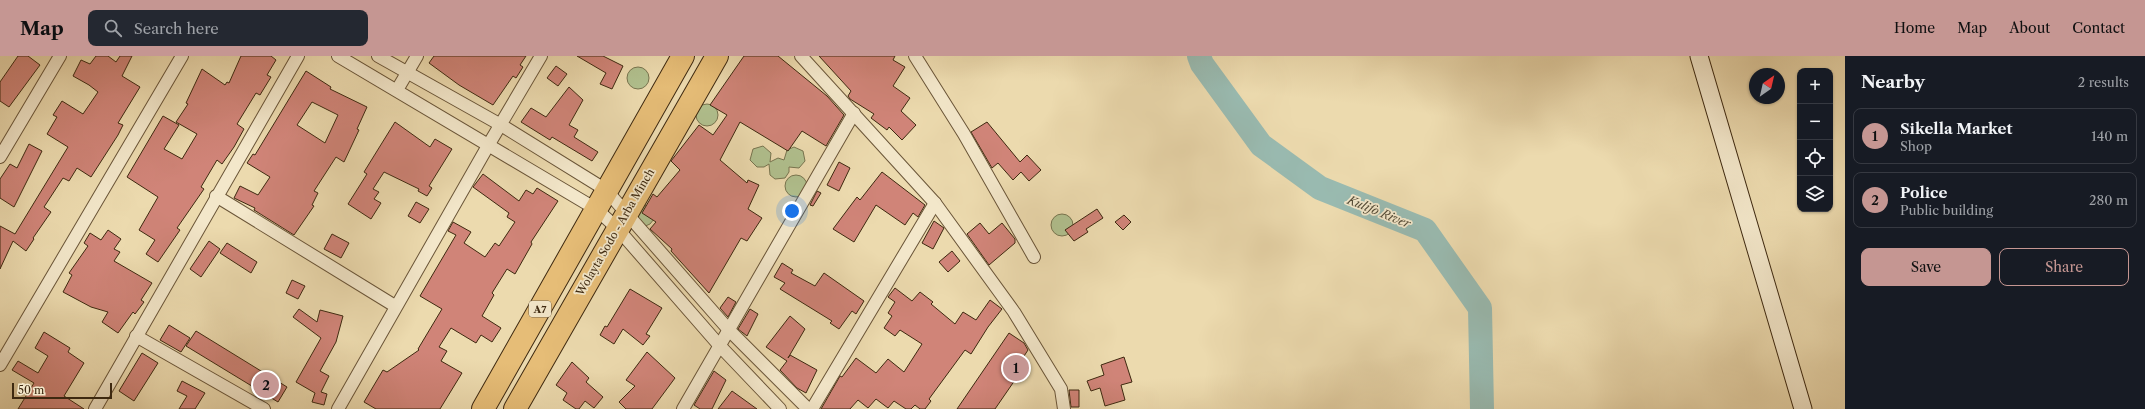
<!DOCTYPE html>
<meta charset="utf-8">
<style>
body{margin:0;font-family:"Libre Caslon Text",serif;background:#242831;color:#f1f3f6}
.controls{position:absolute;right:12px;top:12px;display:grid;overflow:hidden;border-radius:8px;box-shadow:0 1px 3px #0004}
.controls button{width:36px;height:36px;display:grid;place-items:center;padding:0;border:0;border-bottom:1px solid #363941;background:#171b24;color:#f1f3f6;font:20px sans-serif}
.compass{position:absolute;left:1749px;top:12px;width:36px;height:36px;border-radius:50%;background:#171b24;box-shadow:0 1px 3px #0004;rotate:34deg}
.scale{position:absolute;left:12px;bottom:10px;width:100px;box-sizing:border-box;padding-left:4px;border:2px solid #3e2910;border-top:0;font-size:11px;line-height:14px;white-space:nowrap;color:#3e2910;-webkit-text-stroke:3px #f3e7ca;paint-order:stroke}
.you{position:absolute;left:792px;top:155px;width:14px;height:14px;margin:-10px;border:3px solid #fff;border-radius:50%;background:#1a73e8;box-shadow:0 0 0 6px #1a73e833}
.badge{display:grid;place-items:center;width:26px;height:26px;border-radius:50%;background:#c59692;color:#111;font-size:13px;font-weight:700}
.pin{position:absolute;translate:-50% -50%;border:2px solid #fff;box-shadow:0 1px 4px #0006}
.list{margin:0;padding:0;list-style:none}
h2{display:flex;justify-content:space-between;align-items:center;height:52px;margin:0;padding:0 16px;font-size:17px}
h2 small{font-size:13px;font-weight:400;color:#9ea1a6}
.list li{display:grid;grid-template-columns:26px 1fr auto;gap:12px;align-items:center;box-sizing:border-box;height:56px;margin:0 8px 8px;padding:0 8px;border:1px solid #363941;border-radius:8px}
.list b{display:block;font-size:15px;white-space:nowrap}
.list p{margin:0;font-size:13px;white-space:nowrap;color:#9ea1a6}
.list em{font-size:13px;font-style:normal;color:#9ea1a6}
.actions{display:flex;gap:8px;padding:12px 16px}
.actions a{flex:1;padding:9px 0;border:1px solid #c59692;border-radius:8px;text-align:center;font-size:14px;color:#c59692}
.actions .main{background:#c59692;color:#111}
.icon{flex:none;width:22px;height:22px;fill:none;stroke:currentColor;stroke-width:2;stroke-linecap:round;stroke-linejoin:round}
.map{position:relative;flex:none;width:1845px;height:353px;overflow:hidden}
header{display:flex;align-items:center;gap:24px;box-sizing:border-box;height:56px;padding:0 20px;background:#c59692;color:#111}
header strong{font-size:19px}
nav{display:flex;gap:22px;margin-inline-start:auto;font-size:14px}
.search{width:280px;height:36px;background:#242831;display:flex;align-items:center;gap:10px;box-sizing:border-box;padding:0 14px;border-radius:8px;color:#9ea1a6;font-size:15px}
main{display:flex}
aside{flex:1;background:#171b24}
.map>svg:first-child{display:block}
.green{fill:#b1c18f;stroke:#787550}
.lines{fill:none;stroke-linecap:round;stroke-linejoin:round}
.river{stroke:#99bab0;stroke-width:24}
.building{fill:#d08478;stroke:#3e2910;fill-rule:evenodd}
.street-casing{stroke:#6a5538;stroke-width:14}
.secondary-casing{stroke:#3e2910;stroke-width:19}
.highway-casing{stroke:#3e2910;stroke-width:24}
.street{stroke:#f3e7ca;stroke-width:12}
.secondary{stroke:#f3e7ca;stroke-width:17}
.highway{stroke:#e6bd77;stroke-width:22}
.labels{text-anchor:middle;stroke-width:3.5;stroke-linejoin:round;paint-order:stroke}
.shield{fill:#f3e7ca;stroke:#746248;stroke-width:1}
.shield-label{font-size:10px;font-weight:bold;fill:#3e2910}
.street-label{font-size:11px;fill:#3e2910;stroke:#f3e7ca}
.water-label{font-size:12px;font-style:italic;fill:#554d38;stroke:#f3e7ca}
</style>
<header>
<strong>Map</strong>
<div class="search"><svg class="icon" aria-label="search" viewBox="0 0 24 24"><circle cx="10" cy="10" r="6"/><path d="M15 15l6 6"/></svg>Search here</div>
<nav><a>Home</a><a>Map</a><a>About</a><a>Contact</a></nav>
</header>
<main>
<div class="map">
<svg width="1845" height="353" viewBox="0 0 1845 353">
<rect width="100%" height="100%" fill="#ecdaae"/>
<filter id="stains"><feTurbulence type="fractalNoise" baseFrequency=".005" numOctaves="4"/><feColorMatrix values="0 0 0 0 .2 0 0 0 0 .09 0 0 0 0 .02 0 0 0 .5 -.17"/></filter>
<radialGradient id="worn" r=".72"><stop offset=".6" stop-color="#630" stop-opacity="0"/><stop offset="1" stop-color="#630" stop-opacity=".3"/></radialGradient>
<g class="green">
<circle cx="638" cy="22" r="11"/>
<circle cx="707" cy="59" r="11"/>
<polygon points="763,90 771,97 770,106 778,102 784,104 787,94 794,91 803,95 805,105 799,112 789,111 789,116 785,122 775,123 770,119 769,108 764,111 757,111 750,104 753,93"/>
<circle cx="796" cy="130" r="11"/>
<polygon points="643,149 649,150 654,163 650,168 643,171 633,159"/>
<circle cx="1062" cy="169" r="11"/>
</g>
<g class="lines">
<polyline class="river" points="1199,0 1202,8 1261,89 1320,132 1425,174 1480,252 1482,353"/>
</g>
<g class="building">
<polygon points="18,0 28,0 40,9 9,51 0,45 0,26"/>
<polygon points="96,0 108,0 116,6 120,0 132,0 122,20 140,31 118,67 123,69 118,79 91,121 77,112 69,125 63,122 44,151 51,156 33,182 34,183 26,195 13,185 0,213 0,170 15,178 68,91 47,78 57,61 53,59 62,45 83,58 98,36 89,29 73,20 81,4 90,8"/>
<polygon points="241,0 271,0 276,4 267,19 271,21 260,39 256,37 237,68 244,73 234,91 222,108 217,104 201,131 204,133 177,172 180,174 158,206 146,198 155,184 139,174 158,141 127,121 163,60 179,69 164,93 182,103 197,78 176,66 188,48 186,47 202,13 225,29 227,26 229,27"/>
<polygon points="434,0 526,0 520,9 523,11 516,22 513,20 493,49 459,29 429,7"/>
<polygon points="577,0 603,0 623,10 612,33 600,28 606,17"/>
<polygon points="744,0 778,0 827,40 844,59 826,90 802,75 788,95 740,66 720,104 747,127 748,124 759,129 748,153 762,162 747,185 741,182 709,237 671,195 672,193 650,173 656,166 642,157 653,138 657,141 680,114 671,105 699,69 713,79 727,59 710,49"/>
<polygon points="819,0 895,0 893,4 905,11 893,30 910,42 901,55 916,69 902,84 889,71 887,74 871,62 874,58 850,43 848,40 851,35"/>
<polygon points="556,10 567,18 558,30 547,22"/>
<path d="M306,15L331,31L330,33L367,51L357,73L359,74L344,106L336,101L314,135L318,137L312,149L314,150L294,179L254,154L255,152L234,142L240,130L258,139L270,121L247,107L253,98L255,99ZM312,46L338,59L325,87L297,69Z"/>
<polygon points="569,31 583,44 569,69 578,74 574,81 598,96 592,105 552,81 550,84 521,66 531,52 546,61"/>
<polygon points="395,66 430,91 435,83 452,93 429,130 432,132 427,140 418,135 419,133 384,116 373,133 379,136 374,143 381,147 371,163 348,148 367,118 364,116"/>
<polygon points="987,66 1020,106 1027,99 1041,114 1029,125 1021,116 1013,124 998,107 992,112 971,76"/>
<polygon points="29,88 42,95 14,151 0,142 0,123 10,108 17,112"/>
<polygon points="839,106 850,112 839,135 827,129"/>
<polygon points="882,116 925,149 918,161 913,157 905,169 876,149 854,186 833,173 857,141 860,144"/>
<polygon points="483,118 519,145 526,134 533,138 537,132 558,145 531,186 532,188 515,218 507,213 492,237 494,239 482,260 501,272 492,286 481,279 476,287 451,272 439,291 447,295 441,305 462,317 440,353 376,353 364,346 383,314 387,316 419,294 418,293 442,253 420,240 456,179 448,175 453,166 471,176 464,187 485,201 495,187 499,190 515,166 507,161 509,157 473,131"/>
<polygon points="817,135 821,137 813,150 810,149"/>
<polygon points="416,146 429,153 420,167 408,160"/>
<polygon points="1097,153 1103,162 1086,173 1088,176 1074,185 1065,174"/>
<polygon points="1124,159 1131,166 1123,174 1115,166"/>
<polygon points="934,165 944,172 933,193 922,187"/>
<polygon points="980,167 989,178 1002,167 1015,183 1015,187 989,209 967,178"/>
<polygon points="108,174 121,183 114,193 120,196 114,205 152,227 141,244 144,246 135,258 133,256 118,277 102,266 108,256 91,251 63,236 72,219 69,217 88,190 84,187 90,177 101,184"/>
<polygon points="332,178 349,187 341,202 324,193"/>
<polygon points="209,185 220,193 201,221 190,213"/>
<polygon points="227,187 257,206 251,217 220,197"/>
<polygon points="952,195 960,205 948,216 939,206"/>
<polygon points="782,207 793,214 791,217 815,230 824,217 864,245 856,258 852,255 839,273 830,267 832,265 780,233 785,227 774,221"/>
<polygon points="292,224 305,230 298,243 286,237"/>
<polygon points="895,232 912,245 920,236 933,246 931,248 955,268 963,256 976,264 990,244 1002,253 988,271 971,298 965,294 929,343 931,345 925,353 920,353 915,349 911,353 906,353 894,345 888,352 876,343 868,352 858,344 850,353 821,353 840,320 842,321 856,302 876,317 888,303 904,316 922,288 900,274 895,280 884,272 892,260 888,257 895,246 888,241"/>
<polygon points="630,233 662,252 646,278 650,280 643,289 623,273 614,288 600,279 605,270 607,271"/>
<polygon points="728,241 736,246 728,261 720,252"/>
<polygon points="299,253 317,266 320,254 343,260 336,286 320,315 329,320 321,336 327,338 324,349 312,346 315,337 296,326 321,282 293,261"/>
<polygon points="750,253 758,258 747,280 738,273"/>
<polygon points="790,260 805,273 788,302 790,299 817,314 806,337 797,332 780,314 787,305 766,291"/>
<polygon points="169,269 190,282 181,296 160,284"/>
<polygon points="196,275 287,331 278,346 186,290"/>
<polygon points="44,276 70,292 68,296 84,307 64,340 84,353 18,353 34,327 12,314 18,305 38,317 48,300 35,292"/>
<polygon points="1009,277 1024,287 1028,294 1011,320 1015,324 995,353 957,353"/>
<polygon points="647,296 675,322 652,353 626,353 619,346 635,330 626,324"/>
<polygon points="142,297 158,307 134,345 119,335"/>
<polygon points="1124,301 1132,326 1121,329 1125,344 1105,350 1100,332 1091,335 1087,325 1104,319 1101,309"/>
<polygon points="572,306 589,322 586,326 603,341 594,352 585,345 579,353 576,353 563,344 567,337 556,329"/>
<polygon points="714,315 726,324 712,353 700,353 694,349"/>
<polygon points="182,325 205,337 195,353 179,353 187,340 177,335"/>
<polygon points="1069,334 1079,334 1079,351 1071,351"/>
<polygon points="732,335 757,353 718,353"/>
</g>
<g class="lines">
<defs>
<g id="street">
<polyline points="338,0 596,153 617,172 719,289 780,353"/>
<polyline points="378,0 501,69 606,134 729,274 808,353"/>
<polyline points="801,0 935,147 1014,256 1061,333 1064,353"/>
<polyline points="915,0 964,78 1034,201"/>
<polyline points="397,34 417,0"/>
<polyline points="0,101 60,0"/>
<polyline points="216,140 395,250"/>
<polyline points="136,280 264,353"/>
<polyline points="0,309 182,0"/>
<polyline points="95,353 298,0"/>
<polyline points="338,353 489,88 541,0"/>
<polyline points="683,353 854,57"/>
<polyline points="812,353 935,147"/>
</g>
<polyline id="secondary" points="1699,0 1803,353"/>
<g id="highway">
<polyline points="483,353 683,0"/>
<polyline points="515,353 717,0"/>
</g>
</defs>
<use href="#street" class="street-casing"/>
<use href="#secondary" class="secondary-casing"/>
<use href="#highway" class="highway-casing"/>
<use href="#street" class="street"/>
<use href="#secondary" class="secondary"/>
<use href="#highway" class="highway"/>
</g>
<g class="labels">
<rect class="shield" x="529" y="245" width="22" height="16" rx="3"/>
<g class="shield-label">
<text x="540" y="257">A7</text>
</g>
<g class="street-label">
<text transform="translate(615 176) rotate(-60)" y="4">Wolayta Sodo - Arba Minch</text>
</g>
<g class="water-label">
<text transform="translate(1379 156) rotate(22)" y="4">Kulifo River</text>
</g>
</g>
<rect width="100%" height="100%" filter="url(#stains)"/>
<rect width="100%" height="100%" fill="url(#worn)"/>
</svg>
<div class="controls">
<button>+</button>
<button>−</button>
<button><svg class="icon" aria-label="locate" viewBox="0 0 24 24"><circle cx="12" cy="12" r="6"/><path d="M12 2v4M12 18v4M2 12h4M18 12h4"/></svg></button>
<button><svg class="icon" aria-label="layers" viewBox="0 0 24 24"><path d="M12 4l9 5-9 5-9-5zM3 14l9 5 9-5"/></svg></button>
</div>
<svg class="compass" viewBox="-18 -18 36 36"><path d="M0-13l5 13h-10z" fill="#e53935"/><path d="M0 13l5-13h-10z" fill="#9ea1a6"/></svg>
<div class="scale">50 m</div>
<div class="you"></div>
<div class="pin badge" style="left:1016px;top:312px">1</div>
<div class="pin badge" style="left:266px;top:329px">2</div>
</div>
<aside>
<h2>Nearby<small>2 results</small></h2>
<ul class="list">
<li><span class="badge">1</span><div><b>Sikella Market</b><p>Shop</p></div><em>140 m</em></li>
<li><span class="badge">2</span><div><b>Police</b><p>Public building</p></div><em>280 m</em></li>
</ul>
<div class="actions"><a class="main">Save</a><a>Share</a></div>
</aside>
</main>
